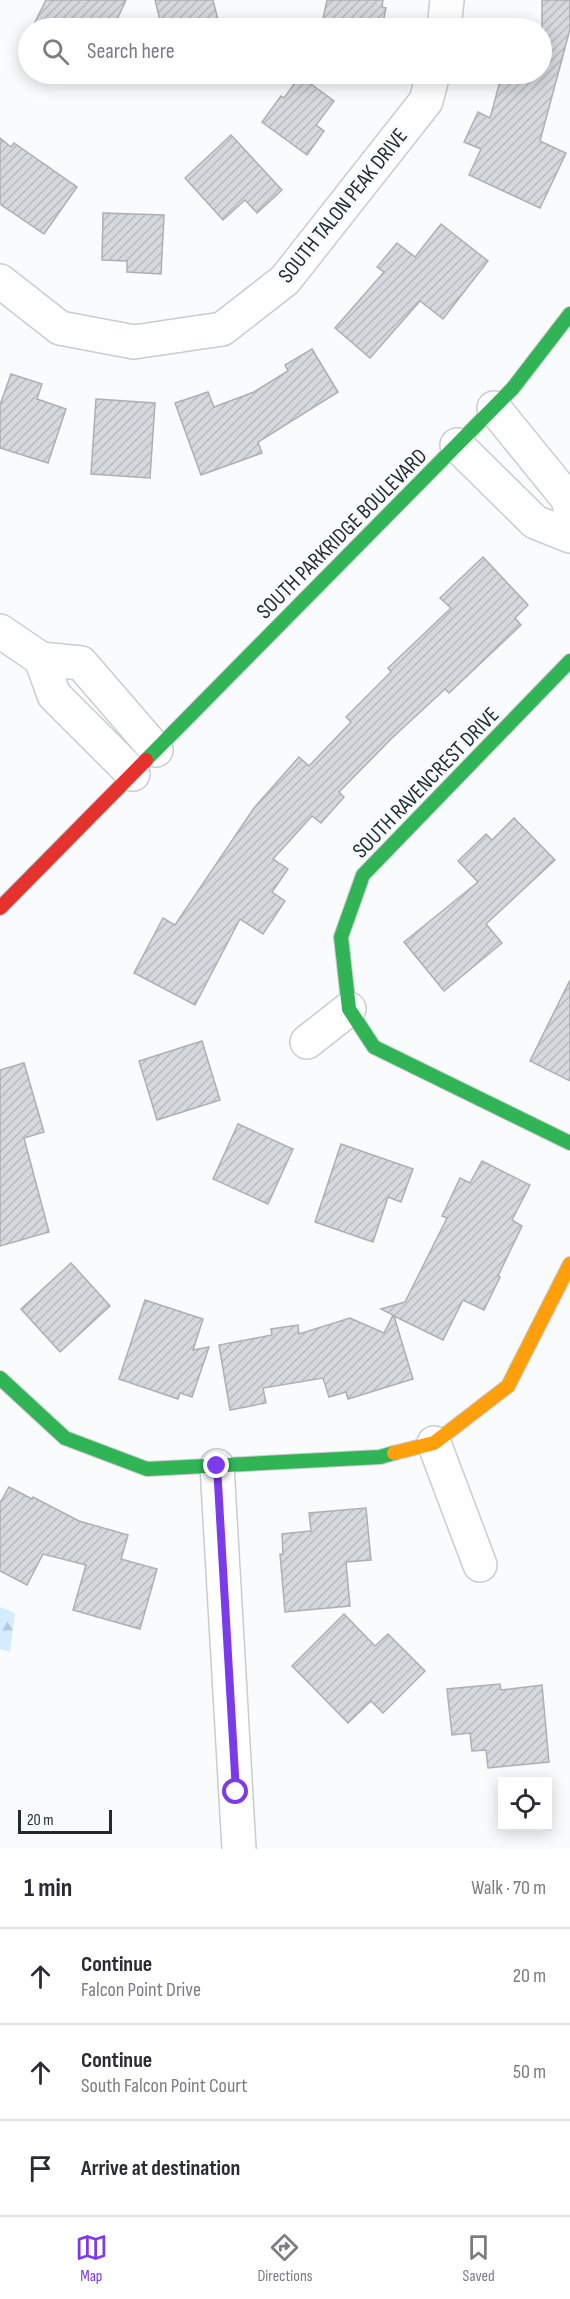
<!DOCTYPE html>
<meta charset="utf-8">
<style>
body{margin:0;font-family:"Sofia Sans Condensed",sans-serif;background:#f7f7f7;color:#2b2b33}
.controls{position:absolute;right:18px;bottom:18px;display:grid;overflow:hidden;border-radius:0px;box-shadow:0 3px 15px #0003}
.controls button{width:54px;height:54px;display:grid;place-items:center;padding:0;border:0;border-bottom:2px solid #e1e1e2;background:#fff;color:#2b2b33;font:30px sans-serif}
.scale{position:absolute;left:18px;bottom:15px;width:94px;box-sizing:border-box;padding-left:6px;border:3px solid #242b2f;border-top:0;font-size:16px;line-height:21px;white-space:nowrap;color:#242b2f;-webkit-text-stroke:4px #f8fcfe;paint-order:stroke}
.stop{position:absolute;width:18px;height:18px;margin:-14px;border:4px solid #7c3aed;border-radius:50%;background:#fff}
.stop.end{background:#7c3aed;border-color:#fff;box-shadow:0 2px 6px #0008}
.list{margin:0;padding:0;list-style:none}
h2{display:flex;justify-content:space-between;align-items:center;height:78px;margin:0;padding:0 24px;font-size:26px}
h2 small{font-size:20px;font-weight:400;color:#7c7c81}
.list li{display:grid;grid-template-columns:39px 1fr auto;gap:18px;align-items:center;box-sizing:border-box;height:96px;padding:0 24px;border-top:2px solid #e1e1e2}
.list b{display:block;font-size:22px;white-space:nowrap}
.list p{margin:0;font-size:20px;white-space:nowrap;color:#7c7c81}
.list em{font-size:20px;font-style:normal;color:#7c7c81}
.icon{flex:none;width:33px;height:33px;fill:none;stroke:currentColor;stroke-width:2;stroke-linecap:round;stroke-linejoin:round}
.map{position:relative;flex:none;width:570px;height:1849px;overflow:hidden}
.search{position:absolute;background:#fff;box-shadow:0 3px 15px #0003;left:18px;right:18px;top:18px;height:66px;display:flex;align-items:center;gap:15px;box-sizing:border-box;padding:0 21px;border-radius:33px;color:#7c7c81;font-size:22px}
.sheet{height:366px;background:#fff}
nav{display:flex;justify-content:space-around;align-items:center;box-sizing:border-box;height:84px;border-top:2px solid #e1e1e2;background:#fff;font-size:16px;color:#7c7c81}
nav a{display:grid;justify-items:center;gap:3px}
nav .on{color:#7c3aed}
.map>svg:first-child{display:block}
.forest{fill:url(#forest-firs)}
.building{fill:url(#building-hatch);stroke:#adb0b3;stroke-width:1.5}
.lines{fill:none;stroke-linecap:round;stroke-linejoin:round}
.street-casing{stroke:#c9cdd0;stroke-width:36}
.fast-casing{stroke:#c9cdd0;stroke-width:16}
.slow-casing{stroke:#c9cdd0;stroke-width:16}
.jam-casing{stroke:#c9cdd0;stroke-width:16}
.street{stroke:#fefeff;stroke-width:33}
.fast{stroke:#30b455;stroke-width:14}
.slow{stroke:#ff9f0a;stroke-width:14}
.jam{stroke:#e5322d;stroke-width:14}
.route{stroke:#7c3aed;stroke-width:8}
.labels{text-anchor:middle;stroke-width:6;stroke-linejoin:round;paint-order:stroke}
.street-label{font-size:22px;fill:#242b2f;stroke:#f8fcfe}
</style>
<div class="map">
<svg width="570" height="1849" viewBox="0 0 570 1849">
<defs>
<pattern id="forest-firs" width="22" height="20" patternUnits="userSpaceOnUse" patternTransform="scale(1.5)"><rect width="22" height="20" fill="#d3edfe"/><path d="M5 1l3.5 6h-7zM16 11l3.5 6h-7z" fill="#b5cbda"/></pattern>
<pattern id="building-hatch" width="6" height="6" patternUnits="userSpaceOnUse" patternTransform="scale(1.5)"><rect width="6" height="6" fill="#d5d9dd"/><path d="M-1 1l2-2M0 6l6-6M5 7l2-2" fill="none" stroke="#b7babe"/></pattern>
</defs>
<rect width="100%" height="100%" fill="#f9fbfd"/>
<polygon class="forest" points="0,1607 15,1613 10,1652 0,1649"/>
<g class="building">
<polygon points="46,0 126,0 113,28 32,28"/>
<polygon points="155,0 213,0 220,28 162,28"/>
<polygon points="327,0 383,0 382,7 386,8 382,28 321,28"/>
<polygon points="542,0 570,0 570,29 540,141 566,153 540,208 469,175 481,149 464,142 478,112 490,118 502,74 542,74"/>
<polygon points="300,76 334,101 316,125 324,131 307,155 262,122 281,96 284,98"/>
<polygon points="231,135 282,190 257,213 245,200 223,220 185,178"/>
<polygon points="0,138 11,147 14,143 77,187 44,234 0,204"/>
<polygon points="103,213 164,215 161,274 127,272 127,261 102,260"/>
<polygon points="441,224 488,261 443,319 420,301 370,358 335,328 384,272 377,267 397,243 415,257"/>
<polygon points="312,349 338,392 258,442 262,453 201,475 175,403 208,392 214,407 254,392 288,371 285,365"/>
<polygon points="11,374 42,384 37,399 66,409 48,463 0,448 0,405"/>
<polygon points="96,399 155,403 150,478 91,474"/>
<polygon points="483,557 528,605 515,618 521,625 449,693 445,689 391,739 339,792 344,797 321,823 312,816 273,859 288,869 272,892 285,901 263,934 240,919 195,1005 134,973 163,918 175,925 254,808 299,757 309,766 351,722 346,717 391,672 388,668 451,608 440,598"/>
<polygon points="514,818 555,860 486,924 502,943 444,991 404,942 478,882 458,861 486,834 492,840"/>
<polygon points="570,980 570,1081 530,1061"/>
<polygon points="202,1041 220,1100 157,1120 139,1061"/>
<polygon points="24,1063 44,1132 24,1138 49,1232 0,1246 0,1070"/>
<polygon points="238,1124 293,1149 268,1204 213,1179"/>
<polygon points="341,1144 413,1169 401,1202 388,1197 373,1242 315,1222"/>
<polygon points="482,1161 530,1185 512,1220 522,1226 498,1276 500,1277 484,1310 463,1300 443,1340 394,1316 413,1379 348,1399 346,1392 329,1397 323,1378 263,1388 266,1403 230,1410 219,1345 272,1335 271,1329 298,1325 299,1334 350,1318 384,1333 393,1315 381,1309 405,1302 447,1218 442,1216 460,1178 470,1183"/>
<polygon points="71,1263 110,1306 60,1352 21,1309"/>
<polygon points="145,1300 203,1319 193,1350 209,1347 192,1397 180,1393 178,1399 119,1379"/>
<polygon points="9,1487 32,1499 33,1497 79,1521 128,1535 121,1559 157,1569 140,1629 73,1610 86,1565 43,1554 27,1585 0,1571 0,1503"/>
<polygon points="366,1508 371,1560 346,1562 350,1606 285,1612 280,1554 283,1554 282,1534 311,1531 309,1513"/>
<polygon points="344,1614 375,1646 388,1634 425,1671 383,1713 371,1701 348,1723 292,1666"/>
<polygon points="500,1684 501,1690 542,1685 549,1762 488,1768 486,1750 472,1751 470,1733 452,1735 447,1689"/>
</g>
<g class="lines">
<defs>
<g id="street">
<polyline points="444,28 447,0"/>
<polyline points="0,281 60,328 134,342 222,329 285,280 426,101 433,74"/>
<polyline points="494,408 568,499 570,509"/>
<polyline points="457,445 535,522 570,536"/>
<polyline points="0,631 41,659 81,663 156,750"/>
<polyline points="41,659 54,695 133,774"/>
<polyline points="307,1042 349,1009"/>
<polyline points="434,1443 480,1565"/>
<polyline points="217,1466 239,1849"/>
</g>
<g id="fast">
<polyline points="570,661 363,875 341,937 349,1009 374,1047 570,1143"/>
<polyline points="146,760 513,388 570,314"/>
<polyline points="0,1378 65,1438 147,1469 380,1457 394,1453"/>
</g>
<polyline id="slow" points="394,1453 434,1443 508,1386 570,1264"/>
<polyline id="jam" points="0,908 146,760"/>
</defs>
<use href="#street" class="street-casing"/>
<use href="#fast" class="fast-casing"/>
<use href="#slow" class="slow-casing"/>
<use href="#jam" class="jam-casing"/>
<use href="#street" class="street"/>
<use href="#fast" class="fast"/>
<use href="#slow" class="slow"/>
<use href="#jam" class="jam"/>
</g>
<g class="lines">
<polyline class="route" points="217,1466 236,1792"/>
</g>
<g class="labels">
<g class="street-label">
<text transform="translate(342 205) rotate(-51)" y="8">SOUTH TALON PEAK DRIVE</text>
<text transform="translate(341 533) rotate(-45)" y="8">SOUTH PARKRIDGE BOULEVARD</text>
<text transform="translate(425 782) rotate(-46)" y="8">SOUTH RAVENCREST DRIVE</text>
</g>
</g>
</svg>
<div class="controls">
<button><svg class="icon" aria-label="locate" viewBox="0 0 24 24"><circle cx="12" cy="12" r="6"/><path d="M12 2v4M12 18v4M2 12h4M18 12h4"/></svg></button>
</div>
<div class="scale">20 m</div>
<div class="stop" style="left:236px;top:1792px"></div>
<div class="stop end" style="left:217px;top:1466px"></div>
<div class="search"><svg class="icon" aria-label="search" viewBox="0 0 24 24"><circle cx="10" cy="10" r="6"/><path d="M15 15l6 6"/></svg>Search here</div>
</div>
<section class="sheet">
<h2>1 min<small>Walk · 70 m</small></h2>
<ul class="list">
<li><svg class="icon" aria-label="ahead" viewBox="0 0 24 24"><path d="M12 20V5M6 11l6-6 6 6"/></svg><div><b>Continue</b><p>Falcon Point Drive</p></div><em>20 m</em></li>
<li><svg class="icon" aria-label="ahead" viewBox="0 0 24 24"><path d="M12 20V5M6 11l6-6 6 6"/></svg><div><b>Continue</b><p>South Falcon Point Court</p></div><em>50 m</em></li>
<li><svg class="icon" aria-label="arrive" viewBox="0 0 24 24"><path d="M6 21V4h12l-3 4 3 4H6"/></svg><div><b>Arrive at destination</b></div></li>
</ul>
</section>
<nav>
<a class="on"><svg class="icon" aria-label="map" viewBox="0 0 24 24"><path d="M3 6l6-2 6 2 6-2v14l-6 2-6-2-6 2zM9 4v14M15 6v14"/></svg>Map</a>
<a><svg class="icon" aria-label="directions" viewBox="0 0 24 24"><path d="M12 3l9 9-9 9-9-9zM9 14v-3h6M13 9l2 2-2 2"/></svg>Directions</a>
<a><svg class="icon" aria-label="saved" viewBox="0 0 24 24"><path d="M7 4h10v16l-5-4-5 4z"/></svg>Saved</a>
</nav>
